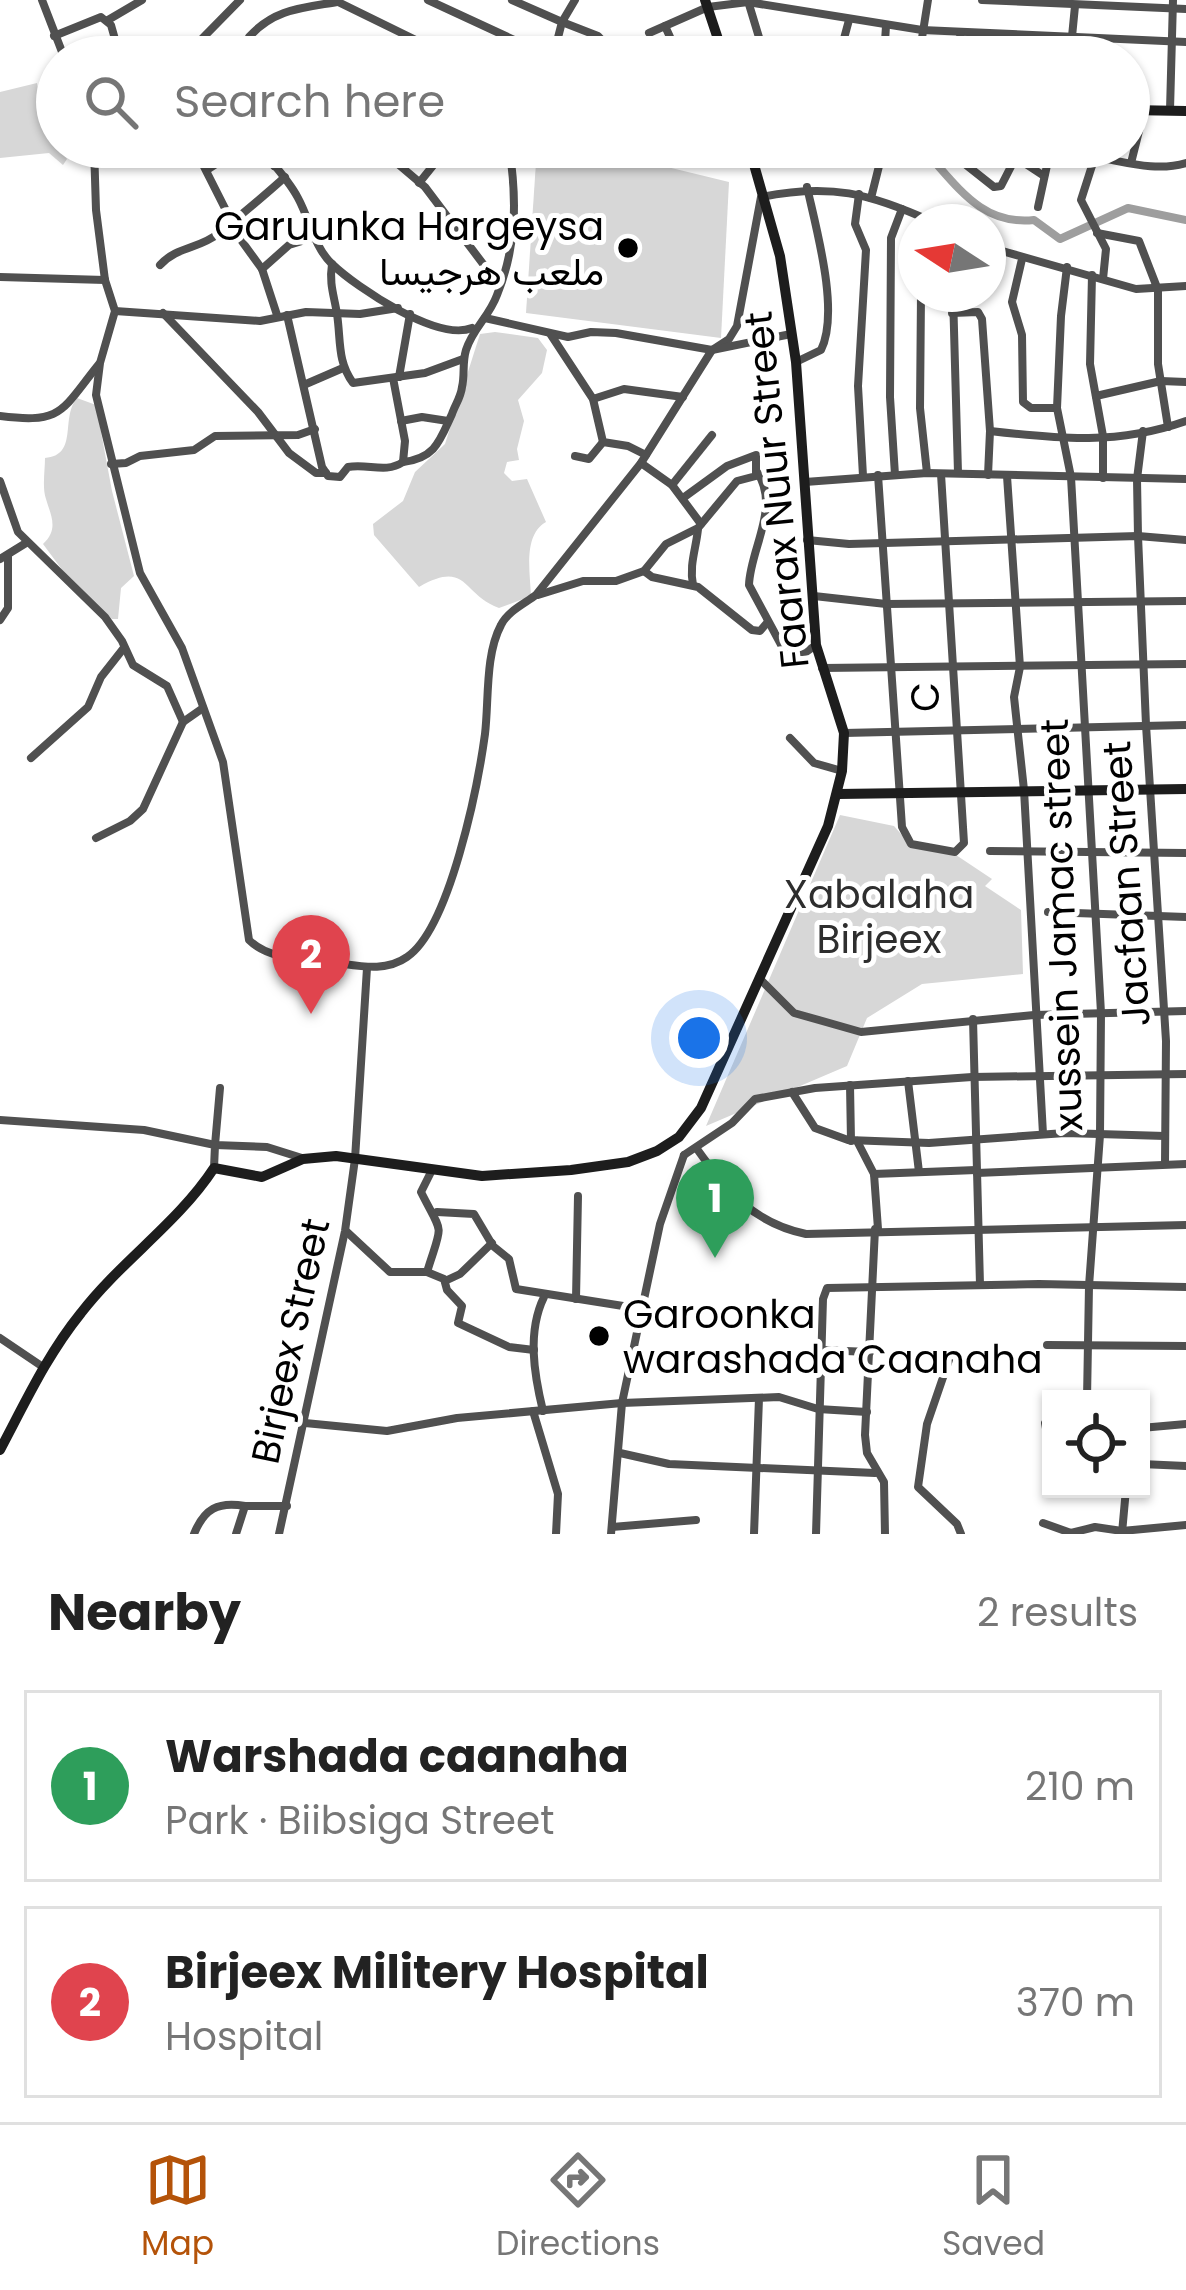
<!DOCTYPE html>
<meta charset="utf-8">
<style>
body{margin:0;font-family:Poppins,Vazirmatn,sans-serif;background:#f6f6f6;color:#222}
.controls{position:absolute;right:36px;bottom:36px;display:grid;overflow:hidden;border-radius:0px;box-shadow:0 3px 9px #0004}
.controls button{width:108px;height:108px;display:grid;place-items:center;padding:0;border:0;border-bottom:3px solid #e0e0e0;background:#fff;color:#222;font:60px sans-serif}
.compass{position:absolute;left:898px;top:204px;width:108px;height:108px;border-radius:50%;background:#fff;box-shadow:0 3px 9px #0004;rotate:282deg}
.you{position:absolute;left:699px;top:1038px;width:42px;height:42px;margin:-30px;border:9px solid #fff;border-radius:50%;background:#1a73e8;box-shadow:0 0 0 18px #1a73e833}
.badge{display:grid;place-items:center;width:78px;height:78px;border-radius:50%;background:#b45309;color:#fff;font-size:39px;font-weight:700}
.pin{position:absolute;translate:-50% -99px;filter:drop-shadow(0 3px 6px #0008)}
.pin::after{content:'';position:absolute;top:63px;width:42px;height:36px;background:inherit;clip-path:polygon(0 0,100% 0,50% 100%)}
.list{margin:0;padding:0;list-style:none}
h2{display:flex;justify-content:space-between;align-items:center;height:156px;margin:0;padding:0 48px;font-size:51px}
h2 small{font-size:39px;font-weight:400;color:#767676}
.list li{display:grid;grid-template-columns:78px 1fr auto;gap:36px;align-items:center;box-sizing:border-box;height:192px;margin:0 24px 24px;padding:0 24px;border:3px solid #e0e0e0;border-radius:0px}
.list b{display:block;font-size:45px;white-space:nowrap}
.list p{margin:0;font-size:39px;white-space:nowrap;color:#767676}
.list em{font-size:39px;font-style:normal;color:#767676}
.icon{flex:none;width:66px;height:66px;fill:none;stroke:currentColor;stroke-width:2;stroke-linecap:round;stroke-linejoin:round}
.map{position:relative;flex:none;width:1186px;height:1534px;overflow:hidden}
.search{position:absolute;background:#fff;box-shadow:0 3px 9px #0004;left:36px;right:36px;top:36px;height:132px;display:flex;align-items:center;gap:30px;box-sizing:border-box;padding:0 42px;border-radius:66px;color:#767676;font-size:45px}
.sheet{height:588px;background:#fff}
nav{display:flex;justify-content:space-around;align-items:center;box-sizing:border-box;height:168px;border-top:3px solid #e0e0e0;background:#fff;font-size:33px;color:#767676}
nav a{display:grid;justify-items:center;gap:6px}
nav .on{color:#b45309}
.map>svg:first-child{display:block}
.green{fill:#d7d7d7}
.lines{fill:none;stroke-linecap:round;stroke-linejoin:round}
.canal{stroke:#9e9e9e;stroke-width:8}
.street{stroke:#505050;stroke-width:8}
.secondary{stroke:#1d1d1d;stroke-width:10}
.poi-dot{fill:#000;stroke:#fff;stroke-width:4.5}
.labels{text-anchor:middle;stroke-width:10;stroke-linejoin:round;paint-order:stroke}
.poi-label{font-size:39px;fill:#000;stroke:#fff;text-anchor:end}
.street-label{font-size:39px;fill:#000;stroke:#fff}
.park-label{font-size:39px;fill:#2e2e2e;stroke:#fff}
</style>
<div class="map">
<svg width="1186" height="1534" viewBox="0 0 1186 1534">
<rect width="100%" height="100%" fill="#fff"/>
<g class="green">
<path d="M37,83C41,117 48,131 67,159L63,165L49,153L0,158V92Z"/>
<polygon points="537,147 585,147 729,182 721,338 526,313"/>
<path d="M495,332L538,338L547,350L542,373L518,400L524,421L517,449L519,460L507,462L504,473L512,481L527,479L546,522C523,535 530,572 531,596L499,608C462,595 468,559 419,587L374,535L373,524L403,501L415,472L445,444L480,334Z"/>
<path d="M77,398L96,405L112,491L134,576L121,588L118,619H112L69,579L43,544C59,529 51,516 46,499C42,488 45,470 45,458C79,455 60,418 77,398Z"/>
<polygon points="840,815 894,826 908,842 956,855 992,879 985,886 1021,910 1023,974 922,984 867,1018 847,1066 706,1126"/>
</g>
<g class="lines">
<path class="canal" d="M921,147C955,182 979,226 1034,220L1060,239L1128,208L1186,220"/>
<g class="street">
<polyline points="42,0 64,57"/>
<polyline points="334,0 426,45 499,57"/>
<polyline points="428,0 551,57"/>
<polyline points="512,0 562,22 553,57"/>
<polyline points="575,0 562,22 598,36 618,57"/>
<polyline points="982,0 1186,9"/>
<polyline points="748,1 765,57"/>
<polyline points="108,20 142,0"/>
<polyline points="665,26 679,57"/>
<polyline points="649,33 708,7 748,2 922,30 1186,42"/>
<polyline points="54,36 101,17 111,25 120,57"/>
<polyline points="184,57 240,0"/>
<path d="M252,57L249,37C274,9 302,8 337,2"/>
<polyline points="507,57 535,51"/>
<polyline points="839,57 849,20"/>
<polyline points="884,57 886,26"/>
<polyline points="919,57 928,0"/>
<polyline points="956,57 961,32"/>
<polyline points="1031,57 1031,36"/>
<polyline points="1070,57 1075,6"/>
<polyline points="1170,110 1173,0"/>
<path d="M94,147L96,210L105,280L115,311L100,363L96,395L140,573L182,648L223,762L249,940C270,961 308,959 336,963C360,966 386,972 407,957C450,928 478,785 485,734C489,700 485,655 501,625C508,611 524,604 536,595L641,463L712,350L729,339L737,326L761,197C830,183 869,193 933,222"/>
<polyline points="194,147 241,240 262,269 277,315"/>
<path d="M259,147C273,164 288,179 298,198C310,220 314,247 332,264C357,288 438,342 472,328"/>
<polyline points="378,147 425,187 499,285"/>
<polyline points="675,147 725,155 750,150"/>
<polyline points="966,147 965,164 994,187 1001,186 1021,147"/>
<polyline points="1000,147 1044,176"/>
<polyline points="1098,147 1081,200 1106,249 1103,279"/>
<path d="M1096,157C1126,162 1156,172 1186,163"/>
<polyline points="1131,163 1144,111"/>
<polyline points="274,166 303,147"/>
<polyline points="207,170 242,147"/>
<polyline points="419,183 448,147"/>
<polyline points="859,194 855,224 866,250 858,386 863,476"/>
<polyline points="871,198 882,154 879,147"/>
<polyline points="1038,207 1051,147"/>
<polyline points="1097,233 1139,241 1158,290 1158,364 1168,427"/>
<polyline points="988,247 1136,289 1186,286"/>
<polyline points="1022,259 1012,302 1022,335 1023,402 1031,408 1057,408"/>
<path d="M332,264C329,284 334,295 337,314C341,340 337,361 353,383L425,373L463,359"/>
<path d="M160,265C177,246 200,249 219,233C241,215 263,197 285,177"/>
<polyline points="1067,267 1061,316 1057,408 1071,477 1101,1013 1100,1135 1089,1286 1087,1399"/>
<polyline points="262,269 289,245 315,237"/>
<polyline points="1092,275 1090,364 1103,436 1103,478"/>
<polyline points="0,277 105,280"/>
<polyline points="921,294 920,408 927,473"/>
<polyline points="953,294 958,473"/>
<polyline points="115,311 260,321 306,312 360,314 398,308"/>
<polyline points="163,313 258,412 289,453 316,473 326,473"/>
<polyline points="952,313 978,312 982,319 990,431 988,475"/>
<path d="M287,315L322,467L328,476L340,477L348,467C368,463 385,474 403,462L405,441L393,378"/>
<polyline points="485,318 568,337 591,332 616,333 712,350 791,334"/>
<polyline points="551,335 593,399 603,442 628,446 646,455"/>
<path d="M796,362L821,350C840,312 816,228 807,187"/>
<polyline points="399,377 410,314"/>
<polyline points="306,384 343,368"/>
<polyline points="1096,396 1161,381 1186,382"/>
<polyline points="593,399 624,389 683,397"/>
<path d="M0,416C63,424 61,411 99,364"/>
<polyline points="401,421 422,417 448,421"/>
<path d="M990,431C1059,439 1119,445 1186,421"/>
<polyline points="1143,431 1137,479 1138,536 1146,725 1166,1041 1165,1163"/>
<polyline points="575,456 589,459 603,442"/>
<path d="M403,462C436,458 440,440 452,414C455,405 461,397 462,387C465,375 462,363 466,350C473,328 489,317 497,295C517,246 517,198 509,147"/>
<polyline points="641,463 672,485 701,524"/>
<polyline points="111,464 126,463 140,456 194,450 215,436 298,435 315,429"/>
<path d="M757,472C781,507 750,549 749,585L785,652H806L816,645"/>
<polyline points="878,475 902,827 911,844 955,852 964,843 941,474"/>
<polyline points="895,475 890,397 891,238 902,209"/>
<polyline points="1007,476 1020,667 1014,697 1024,790 1043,1134"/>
<polyline points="0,481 18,532 105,617 122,641 133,665 167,686 183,722"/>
<polyline points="805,482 927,473 1186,479"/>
<polyline points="672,485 712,435"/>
<polyline points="807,540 849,544 1138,536 1186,540"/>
<polyline points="0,559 26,543"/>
<polyline points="644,571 652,577 698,587 752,630 760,631 766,624"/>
<path d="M693,585C689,565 696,549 698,529"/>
<polyline points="538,595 583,581 616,581 644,571 666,544 698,528 737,481 756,476 756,455 727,466 683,498"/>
<polyline points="814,596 886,604 1186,601"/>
<polyline points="0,620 8,608 8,555"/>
<polyline points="822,668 1186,664"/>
<polyline points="844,733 1186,725"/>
<polyline points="790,738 814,763 842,771"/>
<polyline points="31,758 88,707 101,677 123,649"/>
<polyline points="96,838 130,821 143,809 183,722 203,708"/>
<polyline points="990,851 1186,853"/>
<polyline points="1048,912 1186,917"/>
<polyline points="760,979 794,1013 861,1032 1034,1015 1186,1011"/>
<polyline points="973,1019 980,1285"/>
<polyline points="908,1081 919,1172"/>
<polyline points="850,1085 851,1141"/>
<polyline points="220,1088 215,1145 267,1147 302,1158"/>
<polyline points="792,1092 815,1128 848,1140 929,1143 1065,1133 1165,1136"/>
<polyline points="0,1120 144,1130 215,1145 214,1168"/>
<polyline points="857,1141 874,1174 878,1229"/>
<path d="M697,1149C727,1191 753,1223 806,1234L1186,1225"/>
<polyline points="684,1155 732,1123 755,1099 815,1088 972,1077 1186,1074"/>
<polyline points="977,1173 1186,1164"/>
<polyline points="874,1174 976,1170"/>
<polyline points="437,1212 474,1214 493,1246 509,1259 516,1289 642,1309"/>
<polyline points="875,1229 865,1435 867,1453 884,1482 885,1534"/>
<polyline points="347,1232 390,1272 427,1272 444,1279 447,1290 462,1306 458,1323 509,1347 534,1350"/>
<path d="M427,1272C443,1220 444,1238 421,1192L432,1170"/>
<polyline points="445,1281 460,1274 492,1243"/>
<polyline points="576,1299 578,1196"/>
<polyline points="0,1338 43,1367"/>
<polyline points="1047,1345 1186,1346"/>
<polyline points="821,1350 870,1352"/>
<polyline points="949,1360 927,1424 918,1487 957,1524 961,1534"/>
<polyline points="533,1411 558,1494 556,1534"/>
<path d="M543,1411C534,1374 527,1332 544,1297"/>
<polyline points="1051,1420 1045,1423 1051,1457"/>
<polyline points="305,1423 387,1431 457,1418 622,1403 779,1397 818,1409 867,1412"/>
<polyline points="1141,1428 1186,1424"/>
<polyline points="620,1453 669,1464 875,1473"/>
<polyline points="1141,1460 1145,1428"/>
<polyline points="1141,1464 1186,1466"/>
<polyline points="1043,1523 1071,1533 1095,1527 1122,1531 1186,1525"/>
<polyline points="612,1527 696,1520"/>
<polyline points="1122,1533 1126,1489"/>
<path d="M194,1534C204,1509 218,1501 245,1506"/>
<polyline points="236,1534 245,1506 287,1506"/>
<polyline points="279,1534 345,1231 355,1159 367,968"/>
<polyline points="611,1534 622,1403 660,1224 684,1155"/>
<polyline points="754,1534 759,1398"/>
<polyline points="816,1534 823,1299 827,1288 1039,1284 1186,1287"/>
</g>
<g class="secondary">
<polyline points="705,0 724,57"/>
<polyline points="1129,110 1186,111"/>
<polyline points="838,794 1186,789"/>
<path d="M0,1450C25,1403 47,1355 81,1313C121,1261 178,1223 214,1168L262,1177L303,1159L336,1156L482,1176L571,1170L628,1162L657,1151L679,1137L701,1108L828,826L842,771L844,733L816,645L796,362L780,256L749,147"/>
</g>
</g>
<g class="poi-dot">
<circle cx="628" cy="248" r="12"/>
<circle cx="599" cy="1336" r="12"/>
</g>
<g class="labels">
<g class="poi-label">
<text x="604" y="240">Garuunka Hargeysa<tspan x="604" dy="45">ملعب هرجيسا</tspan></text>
<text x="623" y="1328" text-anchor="start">Garoonka<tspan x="623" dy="45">warashada Caanaha</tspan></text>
</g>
<g class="street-label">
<text transform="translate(776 490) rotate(-96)" y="14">Faarax Nuur Street</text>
<text transform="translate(925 697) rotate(-90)" y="14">C</text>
<text transform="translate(1126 884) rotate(-94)" y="14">Jacfaan Street</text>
<text transform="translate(1061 925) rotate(-92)" y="14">xussein Jamac street</text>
<text transform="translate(290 1341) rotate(-78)" y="14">Birjeex Street</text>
</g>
<g class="park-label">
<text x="879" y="908">Xabalaha<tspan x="879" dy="45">Birjeex</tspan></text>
</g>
</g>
</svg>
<div class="controls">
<button><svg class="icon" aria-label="locate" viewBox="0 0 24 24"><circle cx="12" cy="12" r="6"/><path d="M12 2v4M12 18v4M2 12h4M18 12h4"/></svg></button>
</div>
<svg class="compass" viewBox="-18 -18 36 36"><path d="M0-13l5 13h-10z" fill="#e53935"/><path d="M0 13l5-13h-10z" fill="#767676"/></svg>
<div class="you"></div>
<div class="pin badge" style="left:715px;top:1258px;background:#2e9e5b">1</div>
<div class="pin badge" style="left:311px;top:1014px;background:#e0444e">2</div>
<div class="search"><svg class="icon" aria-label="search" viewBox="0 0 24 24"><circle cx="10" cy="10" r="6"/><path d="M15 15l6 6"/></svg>Search here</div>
</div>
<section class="sheet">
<h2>Nearby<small>2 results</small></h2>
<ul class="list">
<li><span class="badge" style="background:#2e9e5b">1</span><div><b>Warshada caanaha</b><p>Park · Biibsiga Street</p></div><em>210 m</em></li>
<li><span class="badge" style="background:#e0444e">2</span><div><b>Birjeex Militery Hospital</b><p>Hospital</p></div><em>370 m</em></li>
</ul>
</section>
<nav>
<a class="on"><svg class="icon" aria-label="map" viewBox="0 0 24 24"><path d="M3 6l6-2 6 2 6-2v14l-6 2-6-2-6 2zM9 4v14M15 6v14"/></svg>Map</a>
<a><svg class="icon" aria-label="directions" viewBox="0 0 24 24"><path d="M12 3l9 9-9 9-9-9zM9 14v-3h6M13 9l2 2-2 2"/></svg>Directions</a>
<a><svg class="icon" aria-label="saved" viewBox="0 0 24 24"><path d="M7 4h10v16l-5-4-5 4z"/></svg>Saved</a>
</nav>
